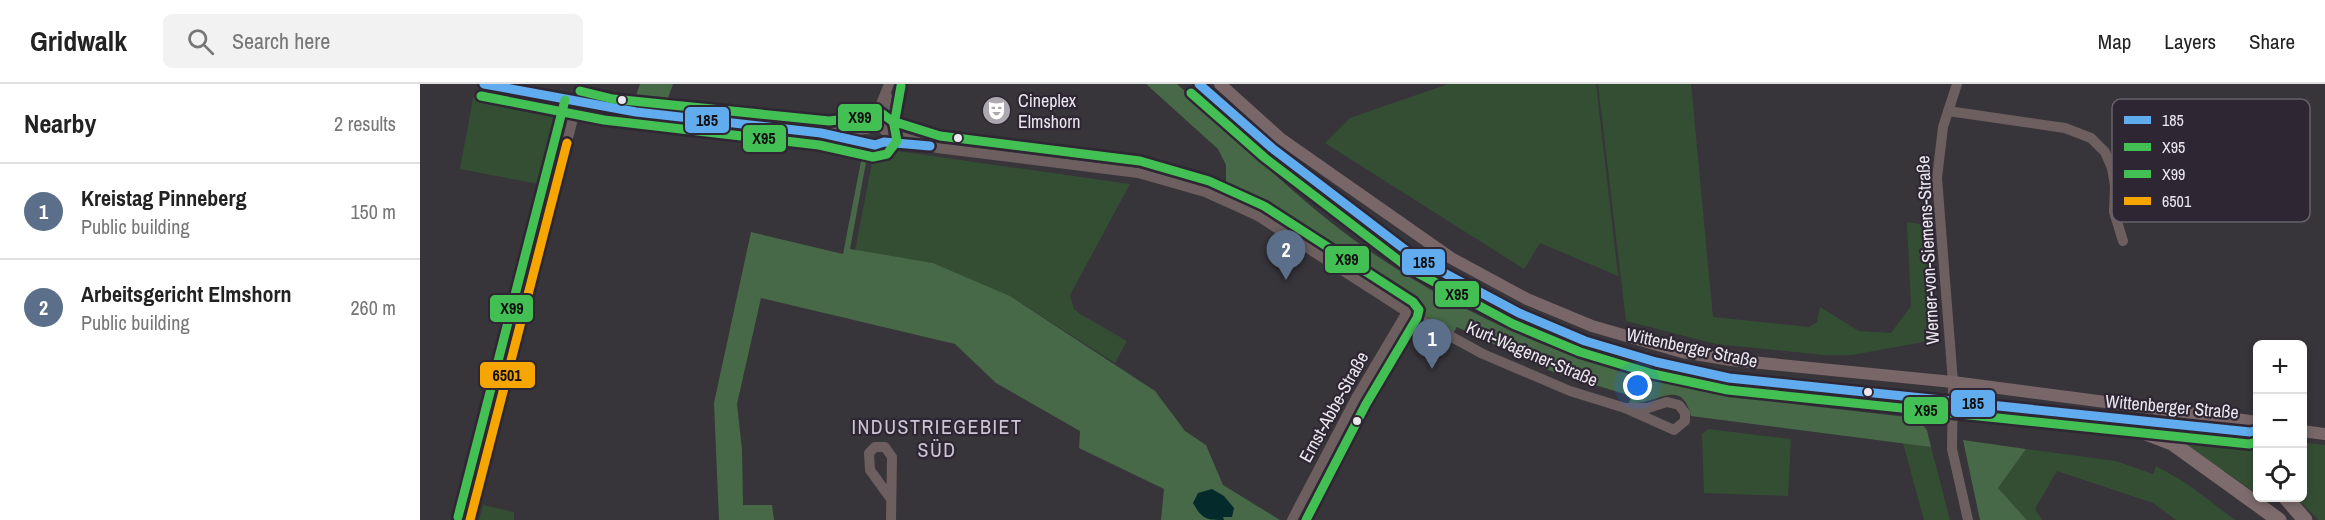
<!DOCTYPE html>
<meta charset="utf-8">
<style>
body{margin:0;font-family:"Archivo Narrow",sans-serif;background:#f2f2f2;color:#222}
.controls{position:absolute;right:18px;bottom:18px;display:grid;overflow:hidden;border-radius:9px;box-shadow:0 3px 9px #0003}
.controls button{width:54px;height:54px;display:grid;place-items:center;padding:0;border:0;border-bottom:2px solid #e0e0e0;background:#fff;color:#222;font:30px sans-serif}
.you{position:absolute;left:1218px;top:302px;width:21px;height:21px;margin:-15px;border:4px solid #fff;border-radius:50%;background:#1a73e8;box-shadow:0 0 0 9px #1a73e833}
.badge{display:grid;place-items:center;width:39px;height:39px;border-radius:50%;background:#605e61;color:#fff;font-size:20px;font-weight:700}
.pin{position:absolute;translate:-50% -50px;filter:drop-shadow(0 2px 3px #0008)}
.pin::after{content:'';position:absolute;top:32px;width:21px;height:18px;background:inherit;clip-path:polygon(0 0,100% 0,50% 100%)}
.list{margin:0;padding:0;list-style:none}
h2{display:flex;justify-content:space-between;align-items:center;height:78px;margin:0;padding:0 24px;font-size:26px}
h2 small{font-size:20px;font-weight:400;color:#767676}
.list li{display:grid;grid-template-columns:39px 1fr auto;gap:18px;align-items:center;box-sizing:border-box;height:96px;padding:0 24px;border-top:2px solid #e0e0e0}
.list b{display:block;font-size:22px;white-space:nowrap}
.list p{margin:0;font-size:20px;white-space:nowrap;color:#767676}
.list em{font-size:20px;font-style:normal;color:#767676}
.icon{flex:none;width:33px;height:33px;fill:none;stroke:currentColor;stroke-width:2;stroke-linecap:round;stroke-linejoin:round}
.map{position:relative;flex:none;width:1905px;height:436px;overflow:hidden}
header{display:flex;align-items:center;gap:36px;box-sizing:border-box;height:84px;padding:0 30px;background:#fff;border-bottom:2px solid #e0e0e0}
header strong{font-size:28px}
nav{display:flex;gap:33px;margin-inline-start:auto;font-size:21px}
.search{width:420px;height:54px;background:#f2f2f2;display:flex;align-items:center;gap:15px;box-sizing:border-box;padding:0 21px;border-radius:9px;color:#767676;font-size:22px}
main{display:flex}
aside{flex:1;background:#fff}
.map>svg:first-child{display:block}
.green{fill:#344e34}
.forest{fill:#476948}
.water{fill:#052a2b}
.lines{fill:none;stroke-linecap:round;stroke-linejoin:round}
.minor{stroke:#6d5f5f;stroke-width:10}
.major{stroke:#786668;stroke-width:12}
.highway{stroke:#7e6b6d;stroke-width:15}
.bus-1-casing{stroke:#2e2733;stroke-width:14}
.bus-2-casing{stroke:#2e2733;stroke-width:14}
.bus-3-casing{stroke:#2e2733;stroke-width:14}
.bus-4-casing{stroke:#2e2733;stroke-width:14}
.bus-1{stroke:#60acee;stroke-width:9}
.bus-2{stroke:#43c054;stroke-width:9}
.bus-3{stroke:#43c054;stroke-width:9}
.bus-4{stroke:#f7a600;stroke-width:9}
.bus-dot{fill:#ebe7ee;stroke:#2e2733;stroke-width:2}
.labels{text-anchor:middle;stroke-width:4.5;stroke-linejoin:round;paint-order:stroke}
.poi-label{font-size:18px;fill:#ebe7ee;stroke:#2e2733;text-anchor:start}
.street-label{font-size:18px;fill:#ebe7ee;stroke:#2e2733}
.neighbourhood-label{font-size:20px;letter-spacing:1.5px;fill:#cec5d4;stroke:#2e2733}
.key{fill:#2e2733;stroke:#67616b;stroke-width:1.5}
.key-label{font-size:16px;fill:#ebe7ee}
.line-badge{stroke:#2e2733;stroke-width:2}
.pale-badge-label{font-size:16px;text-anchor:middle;font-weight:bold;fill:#111}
</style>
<header>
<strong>Gridwalk</strong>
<div class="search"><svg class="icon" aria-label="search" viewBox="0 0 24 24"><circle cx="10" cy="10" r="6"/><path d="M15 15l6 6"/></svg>Search here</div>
<nav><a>Map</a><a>Layers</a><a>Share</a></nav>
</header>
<main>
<aside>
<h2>Nearby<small>2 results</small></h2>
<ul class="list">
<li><span class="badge" style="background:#5c6f8a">1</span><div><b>Kreistag Pinneberg</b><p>Public building</p></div><em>150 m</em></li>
<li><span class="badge" style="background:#5c6f8a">2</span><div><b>Arbeitsgericht Elmshorn</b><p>Public building</p></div><em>260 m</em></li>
</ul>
</aside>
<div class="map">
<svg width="1905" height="436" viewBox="0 0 1905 436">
<rect width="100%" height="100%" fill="#37343a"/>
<g class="green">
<polygon points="1028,0 1176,0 1198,192 1120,159 1104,185 905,59 930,34"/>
<polygon points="1178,0 1271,0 1293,233 1389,243 1397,238 1400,223 1439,247 1471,249 1491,222 1487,138 1499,140 1506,147 1513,254 1509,257 1432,271 1404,271 1296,260 1206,237"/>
<path d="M54,9L131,24C148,38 138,62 130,77C126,83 126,94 124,101L40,85Z"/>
<polygon points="470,66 710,100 650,211 654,225 660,230 707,257 695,279 590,212 513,179 435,167 453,73"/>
<polygon points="1288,345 1371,355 1368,412 1284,409 1282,350"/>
<polygon points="1735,345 1837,351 1837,399 1833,407 1758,355"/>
<polygon points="1483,359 1511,363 1530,436 1504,436"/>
<polygon points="1888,359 1905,361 1905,436 1899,436 1876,414 1882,414 1883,362"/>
<polygon points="1606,365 1696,377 1733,390 1736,382 1766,399 1815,436 1756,436 1733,419 1637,387 1615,425 1622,436 1607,436 1578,404"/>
<polygon points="63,421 94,428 94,436 59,436"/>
</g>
<g class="forest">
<polygon points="220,0 253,0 247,17 215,14"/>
<path d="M726,0H757C817,54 875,114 941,161C1020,217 1112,262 1206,288C1300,314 1399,323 1497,334L1507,346L1511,363L1271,332C1261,291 1235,323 1209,319L1211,312L1133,288L1037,243L1033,249L988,222L883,145L806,100V81L798,65Z"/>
<polygon points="442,72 447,73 430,165 513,179 590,212 735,307 765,347 786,361 803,401 860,436 741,436 744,405 659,364 660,347 576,299 535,260 341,214 317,320 322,366 323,421 352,421 354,436 299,436 294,319 331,148 423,170"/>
<polygon points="1543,356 1606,365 1578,404 1607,436 1560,436"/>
</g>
<path class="water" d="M792,405L804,412L814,424L812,433H803L804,436C786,436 782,435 773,419L778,409Z"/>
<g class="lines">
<g class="minor">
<path d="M64,0C145,20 226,30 307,40C357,46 408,46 455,61L464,58L495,61"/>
<polyline points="1537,0 1523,43 1517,94 1533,298 1532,365 1548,436"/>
<polyline points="1528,27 1645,44 1671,54 1685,68 1692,84 1695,102 1694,128 1703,157"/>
<polyline points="453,40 469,0"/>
<polyline points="462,42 467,12"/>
<polyline points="409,49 447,45 458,40 466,48 517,64 718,89 785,108 838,132 995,233 1063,270 1150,307 1205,324"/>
<polygon points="1247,318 1259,321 1265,329 1265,337 1254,346 1205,324 1228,324"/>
<polyline points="50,436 157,19"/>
<polyline points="471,436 472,373 465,363 455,363 449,369 450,386 471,415"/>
<polyline points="872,436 936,314 987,228"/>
</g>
<g class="major">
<polyline points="779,0 852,64 996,174 1099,229 1165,257 1236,278 1309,294 1675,333"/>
<polyline points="800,0 861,55 1031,174 1107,215 1172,242 1262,268 1311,276 1533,298 1838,338"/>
<polyline points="1701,336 1830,348 1838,346"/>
<polyline points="1882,347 1905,350"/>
</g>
<g class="highway">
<polyline points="1668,333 1713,344 1752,359 1859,436"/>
<polyline points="1866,414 1885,436"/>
</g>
<defs>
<g id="bus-1">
<polyline points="64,0 216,28 401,49 455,61 464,58 510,62"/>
<polyline points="779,0 852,64 996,174 1099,229 1165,257 1236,278 1309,294 1830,348 1838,346"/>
</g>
<g id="bus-2">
<polyline points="771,9 845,74 990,185 1093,240 1160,268 1233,290 1308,306 1829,360 1838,358"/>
<polyline points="61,12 184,36 399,61 453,73 467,70 477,57 474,41 481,2"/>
</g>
<g id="bus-3">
<polyline points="160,7 193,15 409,37 444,33 460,28 472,37 520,52 720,77 789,97 844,122 993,218 999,226 997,234 946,320 886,436"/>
<polyline points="38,433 145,16"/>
</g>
<polyline id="bus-4" points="50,436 147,59"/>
</defs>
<use href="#bus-1" class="bus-1-casing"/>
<use href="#bus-2" class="bus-2-casing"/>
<use href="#bus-3" class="bus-3-casing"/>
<use href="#bus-4" class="bus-4-casing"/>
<use href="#bus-1" class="bus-1"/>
<use href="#bus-2" class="bus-2"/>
<use href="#bus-3" class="bus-3"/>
<use href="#bus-4" class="bus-4"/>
</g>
<defs>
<symbol id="theatre-disc" viewBox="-11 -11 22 22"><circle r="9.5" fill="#aca8af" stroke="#2e2733"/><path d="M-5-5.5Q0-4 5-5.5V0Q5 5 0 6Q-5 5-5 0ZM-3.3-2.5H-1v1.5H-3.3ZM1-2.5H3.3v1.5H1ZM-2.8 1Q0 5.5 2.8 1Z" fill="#fff"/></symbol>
</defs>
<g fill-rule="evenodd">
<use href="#theatre-disc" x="560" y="10" width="33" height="33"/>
</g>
<g class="bus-dot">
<circle cx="202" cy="16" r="5"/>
<circle cx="538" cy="54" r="5"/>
<circle cx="1448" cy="308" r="5"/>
<circle cx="937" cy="337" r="5"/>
</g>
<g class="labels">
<g class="poi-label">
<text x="598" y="23">Cineplex<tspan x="598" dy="21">Elmshorn</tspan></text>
</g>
<g class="street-label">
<text transform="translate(1508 166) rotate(-93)" y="6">Werner-von-Siemens-Straße</text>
<text transform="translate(1272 264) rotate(12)" y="6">Wittenberger Straße</text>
<text transform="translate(1112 270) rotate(23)" y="6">Kurt-Wagener-Straße</text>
<text transform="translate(914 323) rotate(-61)" y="6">Ernst-Abbe-Straße</text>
<text transform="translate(1752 323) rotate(5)" y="6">Wittenberger Straße</text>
</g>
<g class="neighbourhood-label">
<text x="517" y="350">INDUSTRIEGEBIET<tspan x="517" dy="23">SÜD</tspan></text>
</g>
</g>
<rect x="1692" y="15" width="198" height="123" rx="9" class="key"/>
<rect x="1704" y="32" width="27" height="8" fill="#60acee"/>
<rect x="1704" y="59" width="27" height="8" fill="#43c054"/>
<rect x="1704" y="86" width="27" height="8" fill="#43c054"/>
<rect x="1704" y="113" width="27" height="8" fill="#f7a600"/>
<g class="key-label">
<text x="1742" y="42">185</text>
<text x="1742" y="69">X95</text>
<text x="1742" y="96">X99</text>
<text x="1742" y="123">6501</text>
</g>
<g class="line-badge">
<rect x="417" y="19" width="46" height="29" rx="6" fill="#43c054"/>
<rect x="264" y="22" width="46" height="28" rx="6" fill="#60acee"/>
<rect x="322" y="40" width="45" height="29" rx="6" fill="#43c054"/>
<rect x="904" y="161" width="46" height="29" rx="6" fill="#43c054"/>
<rect x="981" y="164" width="45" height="28" rx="6" fill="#60acee"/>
<rect x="1014" y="196" width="46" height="28" rx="6" fill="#43c054"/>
<rect x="69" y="210" width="45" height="29" rx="6" fill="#43c054"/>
<rect x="59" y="277" width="57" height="28" rx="6" fill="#f7a600"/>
<rect x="1530" y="305" width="46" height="29" rx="6" fill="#60acee"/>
<rect x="1483" y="312" width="46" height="29" rx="6" fill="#43c054"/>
</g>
<g class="pale-badge-label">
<text x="440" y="39">X99</text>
<text x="287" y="42">185</text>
<text x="344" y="60">X95</text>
<text x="927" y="181">X99</text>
<text x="1004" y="184">185</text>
<text x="1037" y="216">X95</text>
<text x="92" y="230">X99</text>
<text x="87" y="297">6501</text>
<text x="1553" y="325">185</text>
<text x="1506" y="332">X95</text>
</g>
</svg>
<div class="controls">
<button>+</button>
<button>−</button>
<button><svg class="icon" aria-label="locate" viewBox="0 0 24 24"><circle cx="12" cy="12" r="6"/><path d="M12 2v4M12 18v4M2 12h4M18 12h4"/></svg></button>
</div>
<div class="you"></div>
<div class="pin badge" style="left:1012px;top:285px;background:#5c6f8a">1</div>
<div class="pin badge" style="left:866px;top:196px;background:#5c6f8a">2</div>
</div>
</main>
